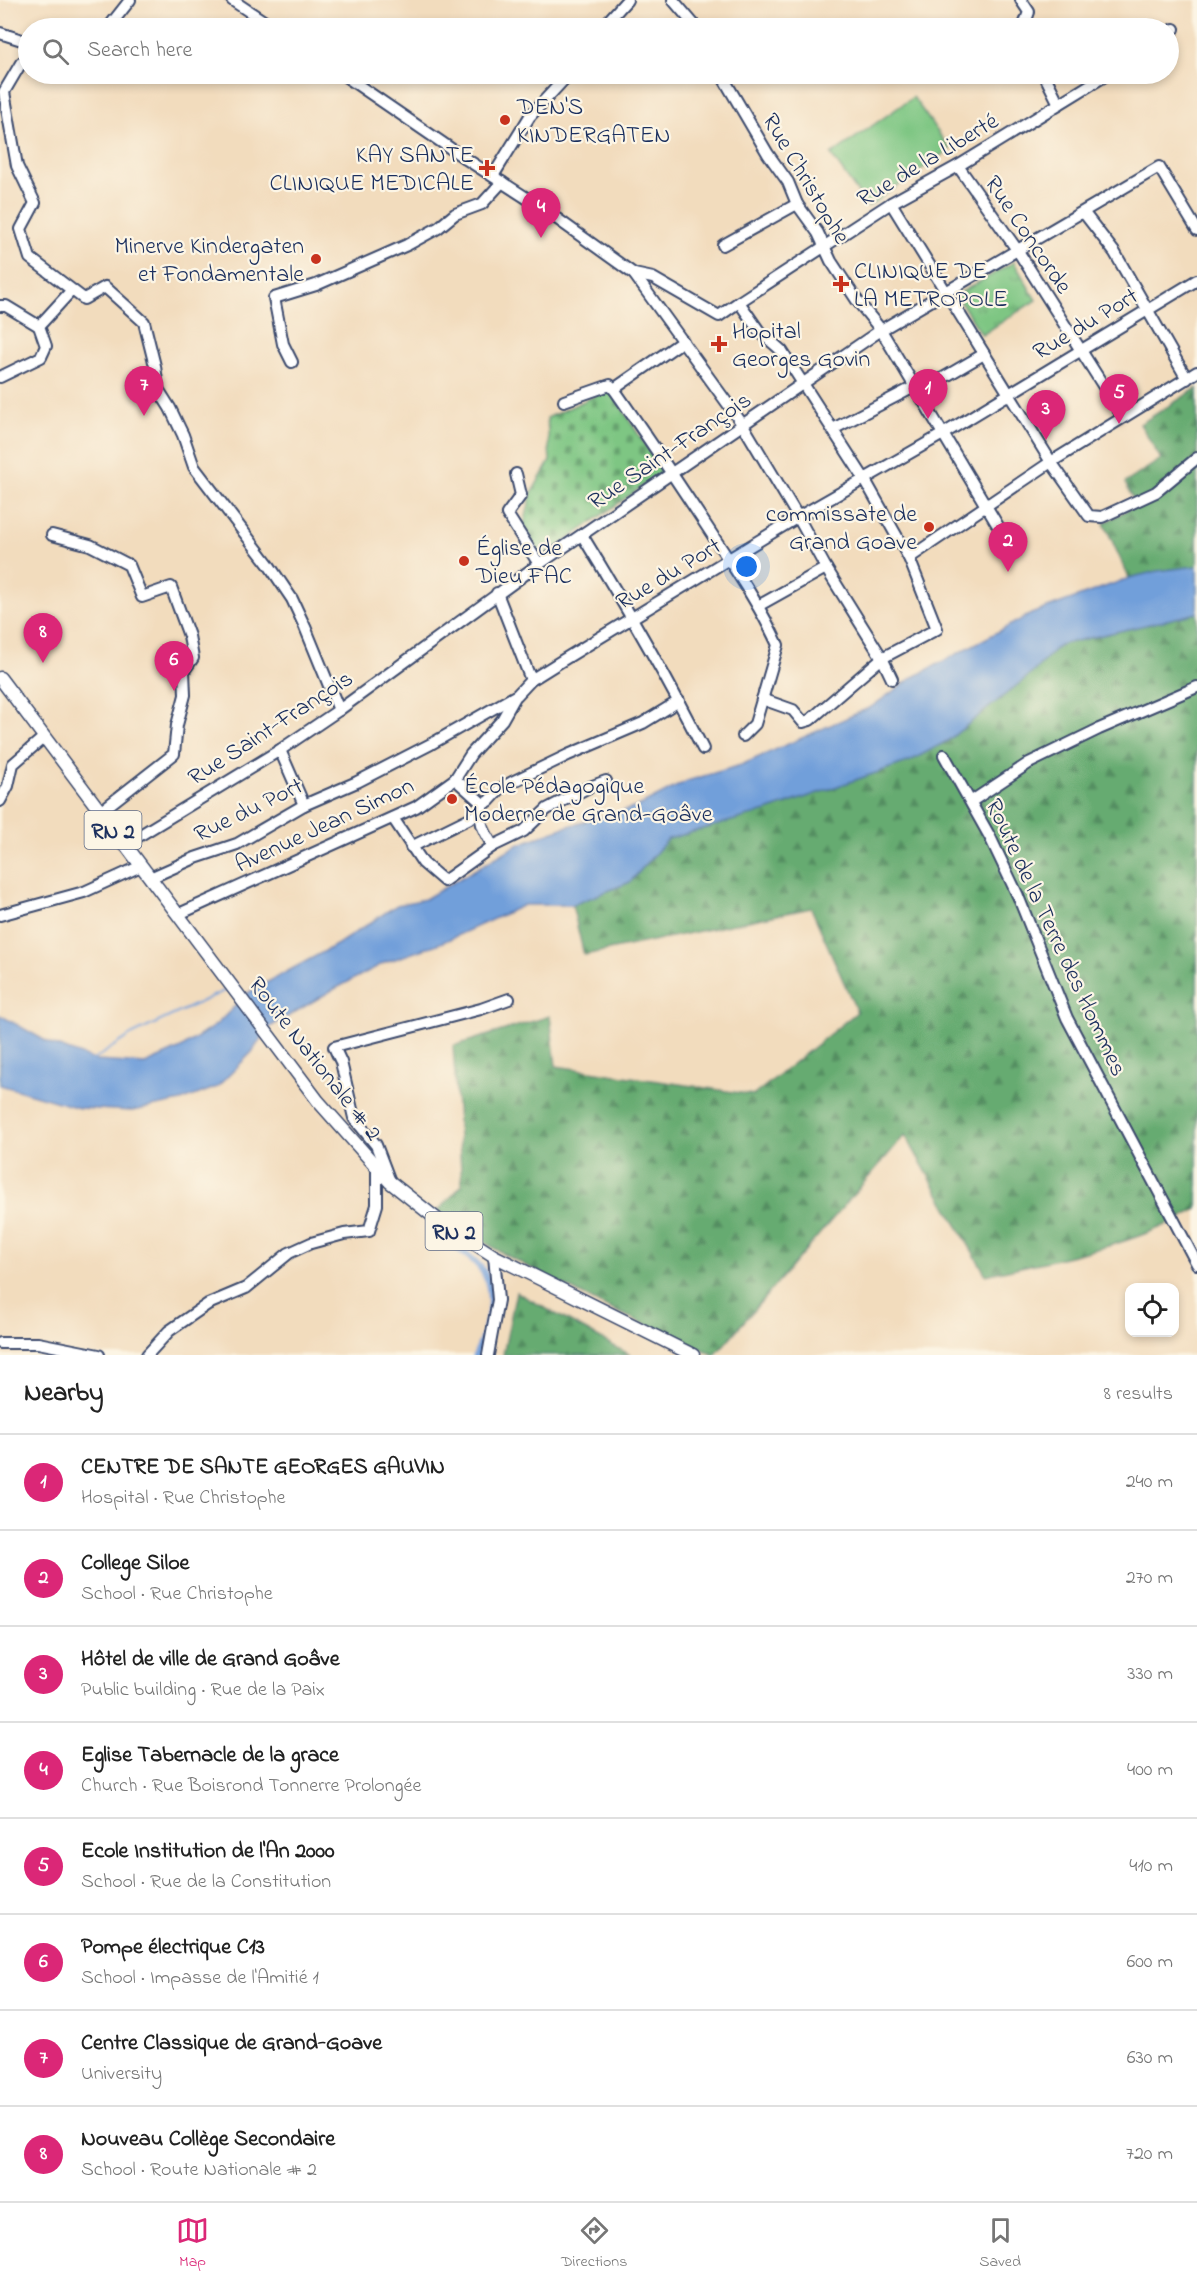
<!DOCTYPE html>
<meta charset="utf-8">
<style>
body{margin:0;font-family:"Indie Flower",sans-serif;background:#f6f6f6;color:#222}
.controls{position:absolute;right:18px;bottom:18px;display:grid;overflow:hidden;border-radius:12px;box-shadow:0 3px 9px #0003}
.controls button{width:54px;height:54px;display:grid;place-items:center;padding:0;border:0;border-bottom:2px solid #e0e0e0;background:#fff;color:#222;font:30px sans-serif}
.you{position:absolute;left:747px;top:567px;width:21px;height:21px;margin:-15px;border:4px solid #fff;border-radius:50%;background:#1a73e8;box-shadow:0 0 0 9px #1a73e833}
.badge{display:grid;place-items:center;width:39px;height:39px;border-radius:50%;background:#db2777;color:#fff;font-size:20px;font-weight:700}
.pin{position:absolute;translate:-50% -50px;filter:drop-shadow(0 2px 3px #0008)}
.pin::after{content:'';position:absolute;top:32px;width:21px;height:18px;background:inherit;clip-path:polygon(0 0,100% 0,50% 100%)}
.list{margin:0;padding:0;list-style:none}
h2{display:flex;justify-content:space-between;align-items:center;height:78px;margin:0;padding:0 24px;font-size:26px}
h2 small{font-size:20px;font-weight:400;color:#767676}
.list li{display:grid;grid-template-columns:39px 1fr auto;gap:18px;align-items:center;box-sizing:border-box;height:96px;padding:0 24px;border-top:2px solid #e0e0e0}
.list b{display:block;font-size:22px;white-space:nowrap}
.list p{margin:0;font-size:20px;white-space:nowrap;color:#767676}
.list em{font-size:20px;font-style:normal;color:#767676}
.icon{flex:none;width:33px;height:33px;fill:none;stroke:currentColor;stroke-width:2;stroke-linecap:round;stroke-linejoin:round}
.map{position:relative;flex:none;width:1197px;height:1355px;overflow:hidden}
.search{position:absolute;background:#fff;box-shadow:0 3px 9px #0003;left:18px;right:18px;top:18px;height:66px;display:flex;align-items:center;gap:15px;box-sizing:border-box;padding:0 21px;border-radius:33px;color:#767676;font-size:22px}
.sheet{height:846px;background:#fff}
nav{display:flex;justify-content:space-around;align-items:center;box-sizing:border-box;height:84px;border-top:2px solid #e0e0e0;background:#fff;font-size:16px;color:#767676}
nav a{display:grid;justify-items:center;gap:3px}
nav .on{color:#db2777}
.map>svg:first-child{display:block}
.forest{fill:url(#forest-firs);stroke:#406d68;stroke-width:1.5}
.cemetery{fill:url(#cemetery-stones);stroke:#4c7a70;stroke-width:1.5}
.park{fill:url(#park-tufts);stroke:#4c7a70;stroke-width:1.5}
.pitch{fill:#7ec683;stroke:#4c7a70;stroke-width:1.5}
.water{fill:#719fda;stroke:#46679c;stroke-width:1.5}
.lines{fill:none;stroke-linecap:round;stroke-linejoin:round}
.stream{stroke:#719fda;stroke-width:2}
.canal{stroke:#719fda;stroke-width:7}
.minor-casing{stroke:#3b496c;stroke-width:14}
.major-casing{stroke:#3b496c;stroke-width:15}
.minor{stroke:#fff;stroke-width:10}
.major{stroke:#fff;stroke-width:12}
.poi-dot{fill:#c8321e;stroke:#fcf5e5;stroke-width:2}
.labels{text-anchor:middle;stroke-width:4.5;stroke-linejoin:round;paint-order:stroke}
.shield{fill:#fcf5e5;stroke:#5e6a86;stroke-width:1.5}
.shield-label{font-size:22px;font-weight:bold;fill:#1b2f5e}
.poi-label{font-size:24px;fill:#1b2f5e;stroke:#fcf5e5;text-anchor:start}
.street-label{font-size:24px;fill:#1b2f5e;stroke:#fcf5e5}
</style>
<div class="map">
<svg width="1197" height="1355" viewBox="0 0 1197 1355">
<defs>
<pattern id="forest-firs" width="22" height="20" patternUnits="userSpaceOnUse" patternTransform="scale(1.5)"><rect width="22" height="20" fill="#66ab71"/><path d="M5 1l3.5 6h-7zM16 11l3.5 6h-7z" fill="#538c60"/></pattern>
<pattern id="cemetery-stones" width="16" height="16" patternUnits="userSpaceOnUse" patternTransform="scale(1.5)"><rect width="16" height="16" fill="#7ec683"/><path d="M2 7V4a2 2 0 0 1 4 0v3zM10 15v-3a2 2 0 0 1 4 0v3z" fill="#66a16e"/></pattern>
<pattern id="park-tufts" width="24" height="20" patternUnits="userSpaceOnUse" patternTransform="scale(1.5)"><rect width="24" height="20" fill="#7ec683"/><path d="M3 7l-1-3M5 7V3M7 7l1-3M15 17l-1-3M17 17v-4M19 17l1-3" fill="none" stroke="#66a16e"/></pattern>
</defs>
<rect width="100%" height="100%" fill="#fcf5e5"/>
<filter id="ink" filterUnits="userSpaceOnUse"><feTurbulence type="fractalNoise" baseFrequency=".0167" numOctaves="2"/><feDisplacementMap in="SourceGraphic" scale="12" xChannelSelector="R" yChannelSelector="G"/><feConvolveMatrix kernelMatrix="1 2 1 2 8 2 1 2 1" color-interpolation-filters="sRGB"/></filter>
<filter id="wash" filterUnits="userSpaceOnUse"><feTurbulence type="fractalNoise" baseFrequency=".008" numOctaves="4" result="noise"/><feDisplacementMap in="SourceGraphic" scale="24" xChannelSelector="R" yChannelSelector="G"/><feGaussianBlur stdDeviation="1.35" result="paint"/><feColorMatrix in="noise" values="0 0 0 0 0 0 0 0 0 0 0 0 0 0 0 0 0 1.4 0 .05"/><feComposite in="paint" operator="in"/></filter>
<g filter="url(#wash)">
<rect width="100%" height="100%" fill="#f2dcbd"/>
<g class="forest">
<polygon points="1197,388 1197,566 1158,571 1129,578 1104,523 1136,505 1125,483 1161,459 1140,424"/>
<path d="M1197,613V1209C1133,1247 1057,1258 986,1275L905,1135L715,1355L600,1304L502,1253L437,1212L462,1185L453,1046L550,1016L556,1066L754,1095L857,1012L811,908L584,955L572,905L630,882L668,839L766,811L910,761L947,741L1032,673L1059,645Z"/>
<polygon points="516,1292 630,1355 503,1355"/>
</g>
<polygon class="cemetery" points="610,389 662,472 542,558 524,525 532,492 550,461 547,418"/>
<polygon class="park" points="1014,262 1036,300 982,335 956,295"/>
<polygon class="pitch" points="913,97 950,149 868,207 831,155"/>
<polygon class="water" points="1197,566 1197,613 1059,645 1032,673 947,741 910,761 766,811 668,839 630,882 572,905 524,905 443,942 384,963 329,992 268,1028 252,1052 217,1087 181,1101 132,1111 79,1108 0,1085 0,1015 51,1044 97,1061 145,1064 181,1048 216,1025 249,992 338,944 397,905 425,899 517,845 565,827 637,807 687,781 741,765 871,707 912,678 1031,614 1129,578 1158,571"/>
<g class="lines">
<polyline class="stream" points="93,1060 131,1035 228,989"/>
<path class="canal" d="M444,1230L441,1237C453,1246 469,1254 479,1266C500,1289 488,1329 476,1355"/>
</g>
</g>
<g filter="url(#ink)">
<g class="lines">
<defs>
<g id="minor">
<polyline points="232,0 274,28"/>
<polyline points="673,0 697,28"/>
<polyline points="1021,0 1029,12 1023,28"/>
<polyline points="108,28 130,0"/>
<polyline points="602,28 627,0"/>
<polyline points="0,33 28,42"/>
<polyline points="1168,33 1174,29"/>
<polyline points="28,57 21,63 4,92 17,166 35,203 21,229 30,258 84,299 105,287 144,322 155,366 158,389 170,408 183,435 194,467 269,565 292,599 305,627 339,710"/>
<polyline points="342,74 466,159 542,208 634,274 743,425 798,517 826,568 882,658 892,679"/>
<polyline points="721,74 768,154 788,182 797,204 818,233 831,261 856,299 881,330 1010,546"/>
<polyline points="1044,74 1059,104"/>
<polyline points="958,166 1018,251 1123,417"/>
<polyline points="493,176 530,116 569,74"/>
<polyline points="891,203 1051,462 1089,516 1102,517 1156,492 1197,458"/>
<polyline points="1084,213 1115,253 1187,379"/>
<polyline points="723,245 797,204"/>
<polyline points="634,274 653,278 719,316 739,302 759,331 782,351 865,480 909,558 937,629 882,658 810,720 803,722 793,710 762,699"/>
<polyline points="739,302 891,203 958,166 1108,74"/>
<polyline points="0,306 6,306 39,326"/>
<polyline points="292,362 283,344 274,298 316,285 407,245 438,228 455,214 482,204 502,182"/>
<polyline points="0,377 41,357 46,346 39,326 71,291"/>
<path d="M614,389C649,439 683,490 717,542C739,575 761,608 778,645L755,724L743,736"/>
<polyline points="919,392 984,354"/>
<polyline points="564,401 610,385 614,389 683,341"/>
<polyline points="833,429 916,386"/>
<polyline points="516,474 521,495 507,514 539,564"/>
<polyline points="52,535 90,545 129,565 142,597 171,587 189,636 193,658 184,671 185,695 177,725 174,754 100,812"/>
<path d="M582,535C625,605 666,675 703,749"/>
<polyline points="909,558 1051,462 1197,372"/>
<polyline points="497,593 531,680"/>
<polyline points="758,606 826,568"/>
<polyline points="280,750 304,805"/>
<polyline points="944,755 990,837 1018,896 1067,1018 1197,1264"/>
<path d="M455,779L483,804C477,821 484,831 493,846"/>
<polyline points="0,801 8,786 13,764 43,738"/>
<polyline points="972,801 1029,763 1099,729 1197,687"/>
<polyline points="483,804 489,801 500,789 512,782 568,755 643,723 679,701"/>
<polyline points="393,818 423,863 444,881 493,846 524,831 547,809 587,788 606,781"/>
<polyline points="124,845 280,750 339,710 539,564 881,330 1159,167 1197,230"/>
<polyline points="411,847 480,813"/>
<polyline points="150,878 195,858 237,844 304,805 357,782 431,744 517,695 531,680 563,660 798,517 943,434 1197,280"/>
<polyline points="179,914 416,807 455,779 471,754 502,720 515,697"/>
<polyline points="0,915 84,892 141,866"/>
<polyline points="389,1179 376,1145 354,1118 341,1062 334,1047 481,1009 509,999"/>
<polyline points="0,1343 38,1343 99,1355"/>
<polyline points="147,1355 169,1331 208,1304 246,1288 289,1253 311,1243 344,1234 369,1231 377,1205 377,1168"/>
<polyline points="488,1355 498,1300 494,1256"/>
</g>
<polyline id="major" points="0,678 318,1101 390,1182 438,1220 494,1256 693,1355"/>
</defs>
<use href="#minor" class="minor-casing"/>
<use href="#major" class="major-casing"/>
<use href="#minor" class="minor"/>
<use href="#major" class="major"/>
</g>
</g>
<g class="poi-dot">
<circle cx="505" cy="120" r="6"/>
<path d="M484 159h6v6h6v6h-6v6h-6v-6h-6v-6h6z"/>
<circle cx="316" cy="259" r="6"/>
<path d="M838 275h6v6h6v6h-6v6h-6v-6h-6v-6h6z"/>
<path d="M716 335h6v6h6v6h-6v6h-6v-6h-6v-6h6z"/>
<circle cx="929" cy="527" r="6"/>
<circle cx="464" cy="561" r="6"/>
<circle cx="452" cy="799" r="6"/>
</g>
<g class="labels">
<g class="shield">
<rect x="84.5" y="811" width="57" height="38" rx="4.5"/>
<rect x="425.5" y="1212" width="57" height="38" rx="4.5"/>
</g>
<g class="shield-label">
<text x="113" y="838">RN 2</text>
<text x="454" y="1239">RN 2</text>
</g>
<g class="poi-label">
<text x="517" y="114">DEN'S<tspan x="517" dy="28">KINDERGATEN</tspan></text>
<text x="474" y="162" text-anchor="end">KAY SANTE<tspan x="474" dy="28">CLINIQUE MEDICALE</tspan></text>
<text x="304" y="253" text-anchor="end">Minerve Kindergaten<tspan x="304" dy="28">et Fondamentale</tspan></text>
<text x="854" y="278">CLINIQUE DE<tspan x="854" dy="28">LA METROPOLE</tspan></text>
<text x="732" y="338">Hopital<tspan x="732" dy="28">Georges Govin</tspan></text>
<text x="917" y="521" text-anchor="end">commissate de<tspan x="917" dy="28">Grand Goave</tspan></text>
<text x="476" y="555">Église de<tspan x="476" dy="28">Dieu FAC</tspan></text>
<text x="464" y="793">École Pédagogique<tspan x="464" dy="28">Moderne de Grand-Goâve</tspan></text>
</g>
<g class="street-label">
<text transform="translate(927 159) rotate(-31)" y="8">Rue de la Liberté</text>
<text transform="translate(807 178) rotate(59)" y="8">Rue Christophe</text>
<text transform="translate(1029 234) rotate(56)" y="8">Rue Concorde</text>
<text transform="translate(1085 323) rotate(-31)" y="8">Rue du Port</text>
<text transform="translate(669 450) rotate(-34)" y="8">Rue Saint-François</text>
<text transform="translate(668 573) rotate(-31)" y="8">Rue du Port</text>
<text transform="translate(270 727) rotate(-33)" y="8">Rue Saint-François</text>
<text transform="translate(248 809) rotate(-26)" y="8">Rue du Port</text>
<text transform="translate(324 824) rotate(-25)" y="8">Avenue Jean Simon</text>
<text transform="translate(1057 937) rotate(65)" y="8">Route de la Terre des Hommes</text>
<text transform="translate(316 1058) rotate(52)" y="8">Route Nationale # 2</text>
</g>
</g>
</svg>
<div class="controls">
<button><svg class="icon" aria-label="locate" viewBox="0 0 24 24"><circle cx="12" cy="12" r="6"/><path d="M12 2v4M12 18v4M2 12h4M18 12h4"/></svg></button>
</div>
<div class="you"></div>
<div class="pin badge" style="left:928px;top:419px">1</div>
<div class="pin badge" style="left:1008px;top:572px">2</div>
<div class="pin badge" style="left:1046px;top:440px">3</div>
<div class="pin badge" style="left:541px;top:238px">4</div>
<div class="pin badge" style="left:1119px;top:424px">5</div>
<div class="pin badge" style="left:174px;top:691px">6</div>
<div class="pin badge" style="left:144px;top:416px">7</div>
<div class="pin badge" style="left:43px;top:663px">8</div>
<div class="search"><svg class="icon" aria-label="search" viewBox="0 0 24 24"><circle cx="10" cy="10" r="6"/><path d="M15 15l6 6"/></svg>Search here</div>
</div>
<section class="sheet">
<h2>Nearby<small>8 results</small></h2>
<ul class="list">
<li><span class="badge">1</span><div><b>CENTRE DE SANTE GEORGES GAUVIN</b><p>Hospital · Rue Christophe</p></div><em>240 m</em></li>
<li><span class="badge">2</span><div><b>College Siloe</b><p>School · Rue Christophe</p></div><em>270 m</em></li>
<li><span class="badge">3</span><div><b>Hôtel de ville de Grand Goâve</b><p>Public building · Rue de la Paix</p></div><em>330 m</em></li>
<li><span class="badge">4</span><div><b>Eglise Tabernacle de la grace</b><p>Church · Rue Boisrond Tonnerre Prolongée</p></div><em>400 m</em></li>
<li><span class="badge">5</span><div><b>Ecole Institution de l'An 2000</b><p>School · Rue de la Constitution</p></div><em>410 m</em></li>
<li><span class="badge">6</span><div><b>Pompe électrique C13</b><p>School · Impasse de l'Amitié 1</p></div><em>600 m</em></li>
<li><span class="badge">7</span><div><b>Centre Classique de Grand-Goave</b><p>University</p></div><em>630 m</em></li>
<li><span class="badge">8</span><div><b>Nouveau Collège Secondaire</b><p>School · Route Nationale # 2</p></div><em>720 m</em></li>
</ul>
</section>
<nav>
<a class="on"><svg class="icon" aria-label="map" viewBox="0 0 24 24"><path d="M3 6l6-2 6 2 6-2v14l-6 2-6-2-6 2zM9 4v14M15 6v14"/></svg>Map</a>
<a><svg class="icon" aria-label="directions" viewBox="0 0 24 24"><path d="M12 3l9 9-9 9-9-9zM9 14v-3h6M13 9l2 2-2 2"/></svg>Directions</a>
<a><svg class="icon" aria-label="saved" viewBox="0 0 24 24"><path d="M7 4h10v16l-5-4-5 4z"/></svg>Saved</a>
</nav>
